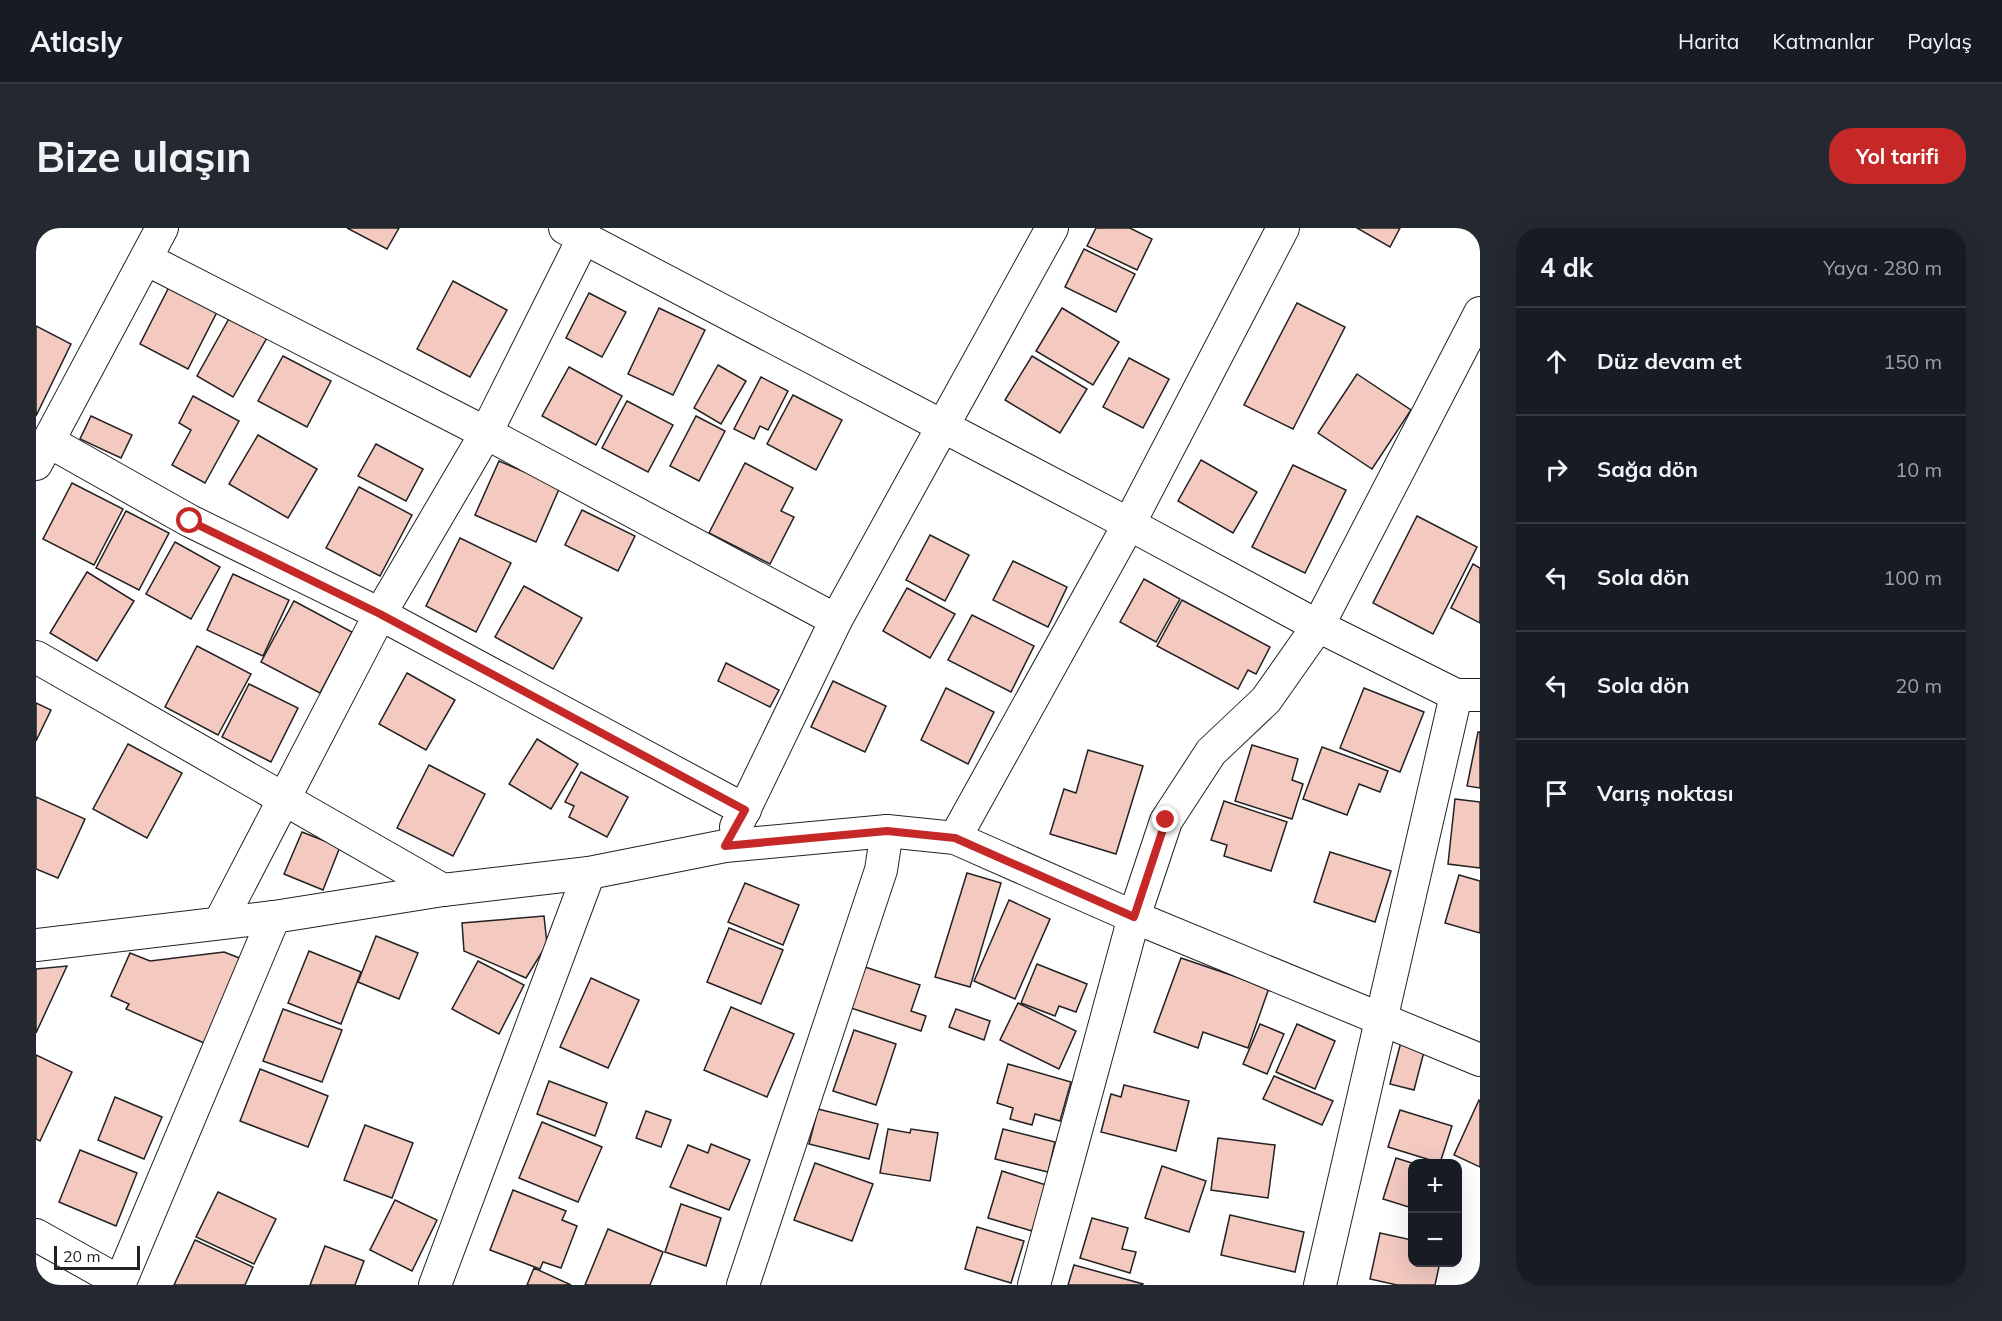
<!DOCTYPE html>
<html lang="tr">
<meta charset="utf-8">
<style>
body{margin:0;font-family:Mulish,sans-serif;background:#242831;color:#f1f3f6}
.controls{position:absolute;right:18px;bottom:18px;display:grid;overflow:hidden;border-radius:12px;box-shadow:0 6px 24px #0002}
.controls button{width:54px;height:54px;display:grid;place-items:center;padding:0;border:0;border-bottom:2px solid #363941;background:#171b24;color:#f1f3f6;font:30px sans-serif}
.scale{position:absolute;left:18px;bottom:15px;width:86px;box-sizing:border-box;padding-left:6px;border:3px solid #222;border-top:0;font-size:16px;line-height:21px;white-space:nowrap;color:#222;-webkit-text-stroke:4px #fff;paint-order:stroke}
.stop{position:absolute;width:18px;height:18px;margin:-14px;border:4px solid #c62828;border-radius:50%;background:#fff}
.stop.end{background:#c62828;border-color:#fff;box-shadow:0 2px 6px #0008}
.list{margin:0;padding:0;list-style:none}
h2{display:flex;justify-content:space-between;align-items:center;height:78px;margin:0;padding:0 24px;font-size:26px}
h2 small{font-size:20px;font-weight:400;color:#9ea1a6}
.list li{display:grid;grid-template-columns:39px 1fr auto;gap:18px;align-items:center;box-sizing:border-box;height:108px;padding:0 24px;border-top:2px solid #363941}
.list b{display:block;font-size:22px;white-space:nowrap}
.list em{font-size:20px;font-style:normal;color:#9ea1a6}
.icon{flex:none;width:33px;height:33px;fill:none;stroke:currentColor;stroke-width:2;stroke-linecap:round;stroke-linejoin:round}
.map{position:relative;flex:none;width:1444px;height:1057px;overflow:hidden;border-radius:24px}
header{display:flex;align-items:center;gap:36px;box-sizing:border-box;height:84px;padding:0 30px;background:#171b24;border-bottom:2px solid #363941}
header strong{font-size:28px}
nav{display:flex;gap:33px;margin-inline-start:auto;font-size:21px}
.intro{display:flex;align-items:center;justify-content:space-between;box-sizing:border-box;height:144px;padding:0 36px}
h1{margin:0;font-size:42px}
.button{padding:15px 27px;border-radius:24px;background:#c62828;color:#fff;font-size:21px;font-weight:700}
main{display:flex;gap:36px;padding:0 36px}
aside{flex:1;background:#171b24;border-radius:24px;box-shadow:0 6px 24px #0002}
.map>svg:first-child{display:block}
.building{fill:#f3c9c0;stroke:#222;stroke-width:1.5}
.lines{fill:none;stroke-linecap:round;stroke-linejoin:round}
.minor-casing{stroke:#222;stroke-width:34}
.minor{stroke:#fff;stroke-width:32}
.route{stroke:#c62828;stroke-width:8}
</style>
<header>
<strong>Atlasly</strong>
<nav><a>Harita</a><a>Katmanlar</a><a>Paylaş</a></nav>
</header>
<div class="intro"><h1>Bize ulaşın</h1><a class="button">Yol tarifi</a></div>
<main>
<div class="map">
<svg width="1444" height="1057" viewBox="0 0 1444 1057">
<rect width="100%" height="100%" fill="#fff"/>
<g class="building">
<polygon points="311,0 363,0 351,21"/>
<polygon points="1060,0 1094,0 1116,11 1101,42 1051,18"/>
<polygon points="1321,0 1364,0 1354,19"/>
<polygon points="1048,21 1099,46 1080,84 1029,59"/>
<polygon points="417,53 471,82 434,149 381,121"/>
<polygon points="134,57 182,82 152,141 104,116"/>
<polygon points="553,65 590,84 566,129 530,110"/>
<polygon points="1261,75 1309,99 1257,201 1208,177"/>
<polygon points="623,80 669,102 637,167 592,146"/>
<polygon points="1026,80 1083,114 1057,157 1000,123"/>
<polygon points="195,87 232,108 197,169 161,148"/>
<polygon points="0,98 35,116 0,188"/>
<polygon points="247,128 295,153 271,199 222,173"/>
<polygon points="996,128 1051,161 1024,205 969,172"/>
<polygon points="1093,130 1133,151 1107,200 1067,179"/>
<polygon points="682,137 710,153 685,196 658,180"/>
<polygon points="533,139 586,168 560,217 506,188"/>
<polygon points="1321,146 1375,182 1336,241 1282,205"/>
<polygon points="725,149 752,163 732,202 724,198 718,211 698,201"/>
<polygon points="757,167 806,192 780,242 731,216"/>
<polygon points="157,168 203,193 169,255 136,237 155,202 143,195"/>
<polygon points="591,173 637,197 612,244 566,220"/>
<polygon points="55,188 96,207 85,230 44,211"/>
<polygon points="660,188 689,203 663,253 634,238"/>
<polygon points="222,207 281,241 252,290 193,256"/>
<polygon points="340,216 387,241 370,273 322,248"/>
<polygon points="1165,232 1221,264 1197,305 1142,273"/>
<polygon points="463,233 524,259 500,314 439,287"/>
<polygon points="709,235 757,260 745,283 758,289 734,336 673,305"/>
<polygon points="1257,237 1310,262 1269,345 1216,319"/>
<polygon points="36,255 87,281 58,337 7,311"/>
<polygon points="323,259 376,287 344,348 290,320"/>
<polygon points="546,282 599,308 582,343 529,317"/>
<polygon points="90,283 133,305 103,362 60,340"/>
<polygon points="1381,288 1441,319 1397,406 1337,375"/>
<polygon points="894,307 933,327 909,373 870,352"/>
<polygon points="424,310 475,335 440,404 390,378"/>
<polygon points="139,314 184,339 155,391 110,366"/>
<polygon points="977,333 1031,359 1012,399 957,372"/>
<polygon points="1437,336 1444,340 1444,395 1415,380"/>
<polygon points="51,344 98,373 61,433 14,405"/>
<polygon points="197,346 253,372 227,428 171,402"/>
<polygon points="1108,351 1144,371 1120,414 1084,394"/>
<polygon points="488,358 546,390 517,441 459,409"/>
<polygon points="871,360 919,386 894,430 847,403"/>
<polygon points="1146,372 1234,419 1220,446 1212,442 1202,461 1121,418"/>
<polygon points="258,373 316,404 284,465 225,434"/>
<polygon points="936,387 998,418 975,464 912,432"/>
<polygon points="161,418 215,446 182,507 129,479"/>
<polygon points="690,435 743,462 734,479 682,453"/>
<polygon points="371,445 419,472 390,522 343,496"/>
<polygon points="797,453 850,478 829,524 775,499"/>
<polygon points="213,456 262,480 235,534 186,509"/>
<polygon points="910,460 958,484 932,536 885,512"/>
<polygon points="1328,460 1388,484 1364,544 1304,520"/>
<polygon points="0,475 15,482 0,513"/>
<polygon points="1442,504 1444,504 1444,560 1431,558"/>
<polygon points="501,511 542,536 515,581 473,556"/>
<polygon points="92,516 146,545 111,610 57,581"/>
<polygon points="1216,517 1262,531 1256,552 1267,556 1256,591 1199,573"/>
<polygon points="1286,519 1352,543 1344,564 1323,556 1311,587 1267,571"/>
<polygon points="1052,522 1107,538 1080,626 1014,606 1028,561 1040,565"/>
<polygon points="393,537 449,566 417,628 361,600"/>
<polygon points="545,544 592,569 571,609 533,589 538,578 529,574"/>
<polygon points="0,569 49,591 22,650 0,641"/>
<polygon points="1419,571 1444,574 1444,640 1412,636"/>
<polygon points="1188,573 1251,594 1235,643 1188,628 1191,617 1175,612"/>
<polygon points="266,604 304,619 287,662 248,646"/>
<polygon points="1294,624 1355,643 1339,694 1278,674"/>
<polygon points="931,645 965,655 934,759 899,749"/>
<polygon points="1423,647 1444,653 1444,705 1409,695"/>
<polygon points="709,655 763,677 747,717 692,694"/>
<polygon points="973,672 1014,691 979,771 938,753"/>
<polygon points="508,688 511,716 490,750 428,723 426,695"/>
<polygon points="693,700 747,722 725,776 671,754"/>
<polygon points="340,708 382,725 363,771 322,754"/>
<polygon points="273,723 325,744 305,796 252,775"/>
<polygon points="188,724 206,731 168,815 90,781 93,776 75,768 94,725 114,733"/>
<polygon points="1145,730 1233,760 1212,820 1167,804 1162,820 1118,804"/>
<polygon points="442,733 488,757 463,806 416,781"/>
<polygon points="1001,736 1051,756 1040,784 1023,778 1019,788 985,775"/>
<polygon points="31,738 0,805 0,741"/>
<polygon points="826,738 884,757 875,783 890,788 885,803 812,779"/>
<polygon points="555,750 603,772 572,840 524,819"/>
<polygon points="982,775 1040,803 1023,841 964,812"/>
<polygon points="695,779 758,806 731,869 668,842"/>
<polygon points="247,781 306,802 286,854 227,833"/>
<polygon points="920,781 954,793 948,812 913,799"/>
<polygon points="1224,796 1248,806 1231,846 1207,836"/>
<polygon points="1261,796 1299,813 1279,861 1240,844"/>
<polygon points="818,802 860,816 840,877 797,863"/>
<polygon points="1366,810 1390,816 1378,862 1354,856"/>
<polygon points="0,827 36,844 4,913 0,911"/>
<polygon points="972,836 1035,854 1024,893 999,886 996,897 974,891 977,880 961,875"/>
<polygon points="224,841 292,868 272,919 204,893"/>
<polygon points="1238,848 1297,873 1286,897 1227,871"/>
<polygon points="513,853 571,875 559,908 501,886"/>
<polygon points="1088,857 1153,873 1140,923 1065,904 1075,866 1085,869"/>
<polygon points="79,869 126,889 108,931 62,912"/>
<polygon points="1443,872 1444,873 1444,939 1418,927"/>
<polygon points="782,881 842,896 833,931 773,916"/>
<polygon points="1364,882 1416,898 1404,935 1352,919"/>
<polygon points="610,883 635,892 625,919 600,910"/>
<polygon points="506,894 566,919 542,974 483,950"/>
<polygon points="329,897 377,915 356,970 308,952"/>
<polygon points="852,901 874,905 875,901 902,905 894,953 844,945"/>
<polygon points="967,901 1019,914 1012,944 959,931"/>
<polygon points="1182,910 1239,917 1232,970 1175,962"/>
<polygon points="675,916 714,932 693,982 634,959 652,917 672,925"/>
<polygon points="44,922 101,945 80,998 23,974"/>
<polygon points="1360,930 1379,936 1376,936 1376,980 1347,971"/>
<polygon points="779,935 837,956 816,1013 758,992"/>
<polygon points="1126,938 1170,953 1153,1004 1109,990"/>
<polygon points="966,943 1010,957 996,1003 952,990"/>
<polygon points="477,962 530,983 526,992 541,998 525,1040 507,1034 504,1041 454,1022"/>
<polygon points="182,964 240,991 218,1036 160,1009"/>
<polygon points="359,972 401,992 376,1043 334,1022"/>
<polygon points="645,976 685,990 670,1038 629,1024"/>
<polygon points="1194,987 1268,1004 1259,1044 1185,1027"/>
<polygon points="1056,990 1092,1000 1086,1021 1100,1024 1094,1045 1044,1030"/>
<polygon points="941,999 988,1013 975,1055 929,1041"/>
<polygon points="572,1001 627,1024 614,1057 549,1057"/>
<polygon points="1344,1005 1376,1012 1376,1034 1404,1034 1399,1057 1361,1057 1334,1051"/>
<polygon points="159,1012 217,1039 209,1057 138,1057"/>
<polygon points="289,1018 328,1033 319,1057 274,1057"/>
<polygon points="1038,1037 1107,1056 1106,1057 1032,1057"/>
<polygon points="498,1040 535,1057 491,1057"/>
</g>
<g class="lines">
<defs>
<g id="minor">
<polyline points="529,0 1093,296 1282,398 1420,467 1444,467"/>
<polyline points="110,31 450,205 800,392"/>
<polyline points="12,213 154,293 344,386 709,582"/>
<polyline points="0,236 126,0"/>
<polyline points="0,429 407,662"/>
<polyline points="700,599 800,392 1016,0"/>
<polyline points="919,610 1093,296 1247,0"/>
<polyline points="184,694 344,386 450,205 548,9"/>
<polyline points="0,717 238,689 407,662 553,645 689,618 851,603 919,610 1098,689 1444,832"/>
<polyline points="0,1007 84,1054"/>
<polyline points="83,1057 238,689"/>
<polyline points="399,1057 553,645"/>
<polyline points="707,1057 845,642 851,603"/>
<polyline points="998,1057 1098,689 1130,593 1175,524 1230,472 1282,398 1444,85"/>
<polyline points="1284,1057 1420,467"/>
</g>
</defs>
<use href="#minor" class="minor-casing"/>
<use href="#minor" class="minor"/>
</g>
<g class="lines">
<polyline class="route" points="154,293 344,386 709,582 689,618 851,603 919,610 1098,689 1130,592"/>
</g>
</svg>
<div class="controls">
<button>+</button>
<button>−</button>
</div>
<div class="scale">20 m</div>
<div class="stop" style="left:154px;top:293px"></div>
<div class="stop end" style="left:1130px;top:592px"></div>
</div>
<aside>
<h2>4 dk<small>Yaya · 280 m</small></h2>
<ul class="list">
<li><svg class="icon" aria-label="ahead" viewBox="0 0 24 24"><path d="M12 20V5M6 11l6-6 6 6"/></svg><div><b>Düz devam et</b></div><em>150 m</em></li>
<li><svg class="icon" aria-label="right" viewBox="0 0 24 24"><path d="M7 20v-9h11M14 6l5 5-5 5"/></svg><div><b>Sağa dön</b></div><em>10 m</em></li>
<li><svg class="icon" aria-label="left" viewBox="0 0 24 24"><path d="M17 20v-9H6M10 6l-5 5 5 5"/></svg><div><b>Sola dön</b></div><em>100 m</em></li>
<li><svg class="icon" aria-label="left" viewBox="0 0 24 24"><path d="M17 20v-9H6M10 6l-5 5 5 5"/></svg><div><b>Sola dön</b></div><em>20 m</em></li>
<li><svg class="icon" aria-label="arrive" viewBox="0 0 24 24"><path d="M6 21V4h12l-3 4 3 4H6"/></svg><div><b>Varış noktası</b></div></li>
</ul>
</aside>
</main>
